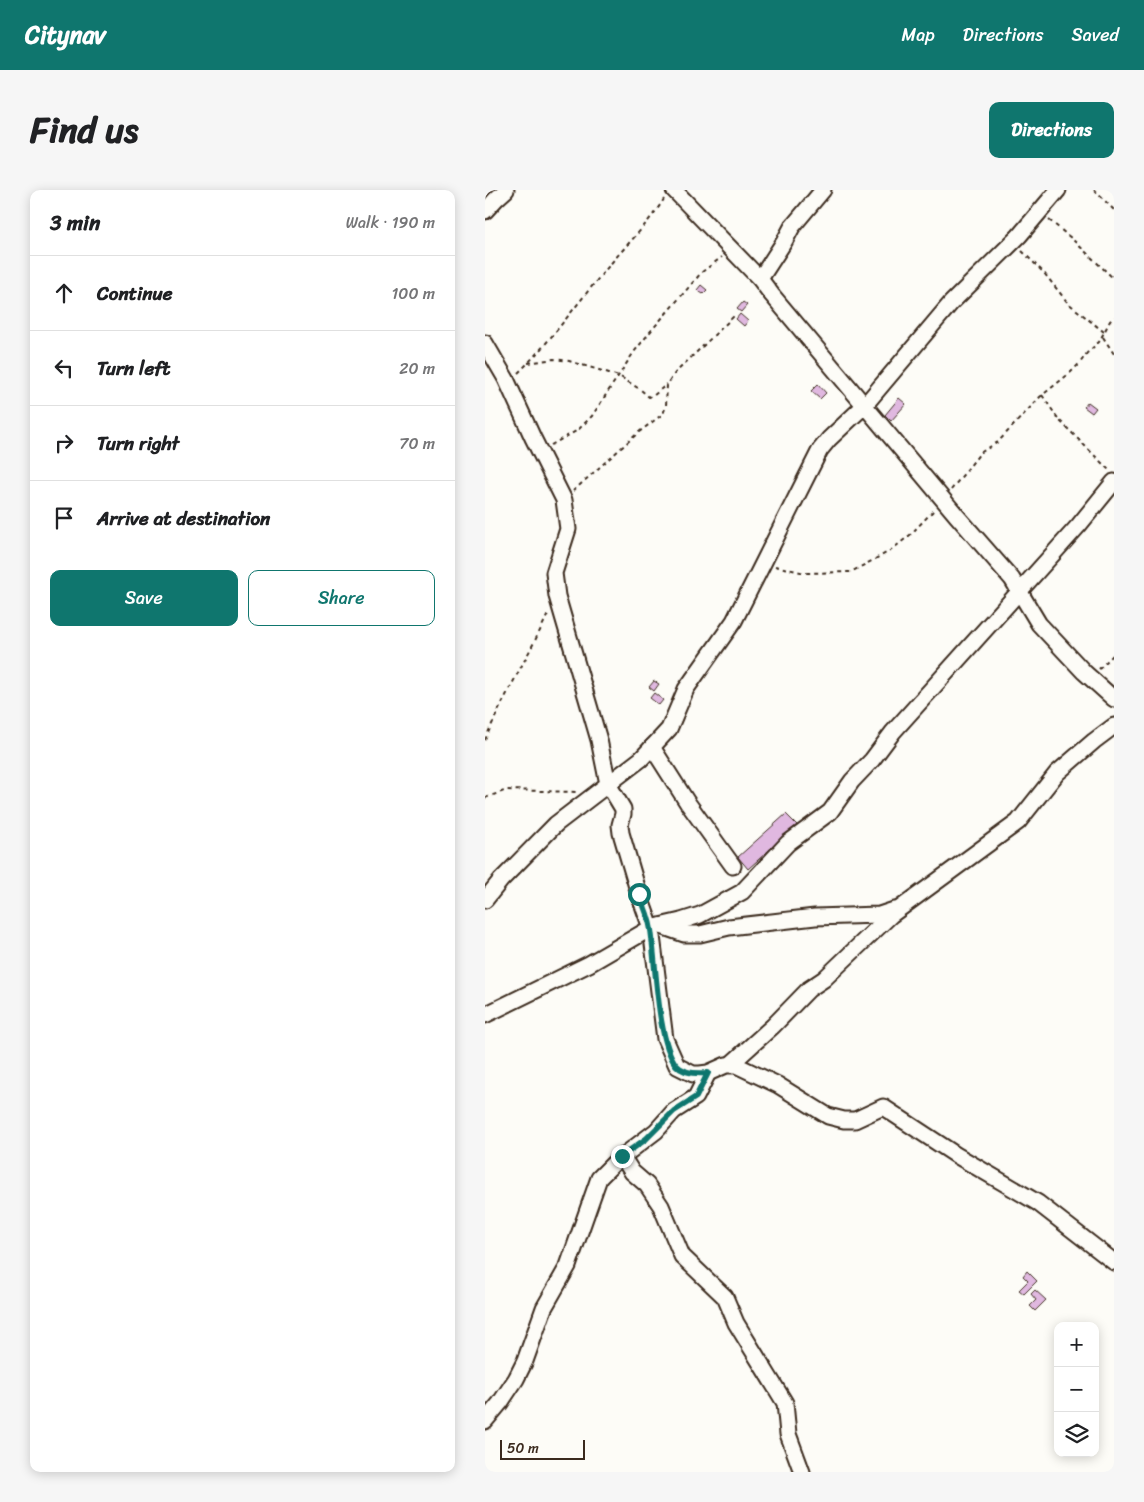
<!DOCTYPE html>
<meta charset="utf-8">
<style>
body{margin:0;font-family:Sriracha,sans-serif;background:#f6f6f6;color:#202124}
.controls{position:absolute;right:15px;bottom:15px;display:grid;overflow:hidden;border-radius:10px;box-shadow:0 2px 12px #0003}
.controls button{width:45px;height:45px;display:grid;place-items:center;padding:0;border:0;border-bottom:1px solid #e0e0e0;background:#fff;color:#202124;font:25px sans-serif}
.scale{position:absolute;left:15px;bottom:12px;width:85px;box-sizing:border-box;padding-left:5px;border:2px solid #3b2a1e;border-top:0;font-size:14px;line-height:18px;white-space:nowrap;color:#3b2a1e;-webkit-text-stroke:4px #fdfcf7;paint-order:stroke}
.stop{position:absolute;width:15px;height:15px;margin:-11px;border:4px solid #0f766e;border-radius:50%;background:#fff}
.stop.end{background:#0f766e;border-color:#fff;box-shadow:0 1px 5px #0008}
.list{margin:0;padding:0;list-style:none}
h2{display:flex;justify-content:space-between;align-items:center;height:65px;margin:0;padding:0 20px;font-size:21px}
h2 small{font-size:16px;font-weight:400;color:#757577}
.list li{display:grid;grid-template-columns:32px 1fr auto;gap:15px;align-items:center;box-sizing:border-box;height:75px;padding:0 20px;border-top:1px solid #e0e0e0}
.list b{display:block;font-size:19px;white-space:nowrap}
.list em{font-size:16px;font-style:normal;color:#757577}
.actions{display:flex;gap:10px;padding:15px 20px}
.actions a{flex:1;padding:11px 0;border:1px solid #0f766e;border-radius:10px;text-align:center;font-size:18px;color:#0f766e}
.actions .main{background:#0f766e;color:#fff}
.icon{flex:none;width:28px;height:28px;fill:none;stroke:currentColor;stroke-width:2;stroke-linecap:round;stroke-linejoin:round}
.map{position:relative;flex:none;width:629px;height:1282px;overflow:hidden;border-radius:10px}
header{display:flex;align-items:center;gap:30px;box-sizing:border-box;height:70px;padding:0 25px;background:#0f766e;color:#fff}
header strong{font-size:24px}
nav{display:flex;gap:28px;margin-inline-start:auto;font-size:18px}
.intro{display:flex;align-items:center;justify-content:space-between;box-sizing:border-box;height:120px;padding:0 30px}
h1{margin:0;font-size:35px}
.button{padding:12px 22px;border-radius:10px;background:#0f766e;color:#fff;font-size:18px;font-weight:700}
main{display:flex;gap:30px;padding:0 30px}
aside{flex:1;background:#fff;border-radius:10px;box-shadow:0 2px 12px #0003}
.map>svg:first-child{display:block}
.building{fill:#e0b8e0;stroke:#3b2a1e}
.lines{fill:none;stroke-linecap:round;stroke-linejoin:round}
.minor-casing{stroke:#3b2a1e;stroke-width:19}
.path{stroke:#3b2a1e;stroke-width:2;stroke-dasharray:4 4;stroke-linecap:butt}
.minor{stroke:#fdfcf7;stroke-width:15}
.route{stroke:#0f766e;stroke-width:6}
</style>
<header>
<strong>Citynav</strong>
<nav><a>Map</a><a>Directions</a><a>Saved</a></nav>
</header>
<div class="intro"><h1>Find us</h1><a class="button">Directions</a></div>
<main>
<aside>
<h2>3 min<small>Walk · 190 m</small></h2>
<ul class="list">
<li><svg class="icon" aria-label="ahead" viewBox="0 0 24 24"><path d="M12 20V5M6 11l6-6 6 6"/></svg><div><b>Continue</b></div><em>100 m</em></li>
<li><svg class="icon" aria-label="left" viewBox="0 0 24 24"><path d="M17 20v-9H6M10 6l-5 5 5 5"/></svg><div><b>Turn left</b></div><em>20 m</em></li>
<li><svg class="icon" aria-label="right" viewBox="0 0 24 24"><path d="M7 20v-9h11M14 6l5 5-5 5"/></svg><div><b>Turn right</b></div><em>70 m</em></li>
<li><svg class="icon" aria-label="arrive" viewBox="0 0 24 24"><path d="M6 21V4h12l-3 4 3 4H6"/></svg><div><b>Arrive at destination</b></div></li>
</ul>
<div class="actions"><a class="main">Save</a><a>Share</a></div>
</aside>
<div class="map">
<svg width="629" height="1282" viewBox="0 0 629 1282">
<rect width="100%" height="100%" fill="#fdfcf7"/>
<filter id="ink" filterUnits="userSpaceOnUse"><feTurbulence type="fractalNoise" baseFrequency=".02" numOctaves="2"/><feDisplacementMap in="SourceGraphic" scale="10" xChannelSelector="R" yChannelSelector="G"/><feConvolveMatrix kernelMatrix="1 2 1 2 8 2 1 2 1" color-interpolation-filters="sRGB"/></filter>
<g filter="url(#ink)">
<g class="building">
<polygon points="216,95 222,100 218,104 212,100"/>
<polygon points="258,112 262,115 256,122 252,119"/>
<polygon points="255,124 263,131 259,136 251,129"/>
<polygon points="333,194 341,203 335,209 326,201"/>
<polygon points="414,208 421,214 406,231 400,225"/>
<polygon points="603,212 611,218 607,223 599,217"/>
<polygon points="169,491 174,494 169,501 164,497"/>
<polygon points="169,503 178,510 174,515 165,508"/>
<polygon points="301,624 312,635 263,679 253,667"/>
<polygon points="542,1081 552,1091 539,1104 534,1100 543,1091 538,1086"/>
<polygon points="550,1100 561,1110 550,1121 545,1116 551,1110 546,1104"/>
</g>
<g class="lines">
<defs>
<g id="minor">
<polyline points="189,0 275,89 287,105 472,326 527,389 554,434 599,482 629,509"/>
<polyline points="0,21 11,9 21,0"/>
<polyline points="275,89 299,52 307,37 338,0"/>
<polyline points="0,153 21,189 48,248 79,310 83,339 69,383 72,406 114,550 123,594 138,619 138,624 135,635 136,643 154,704 166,738 180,849 192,876 208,884 215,884 223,883 241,875 251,875 293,895 343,926 359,930 370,930 398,917 471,965 553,1013 629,1072"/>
<polyline points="167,557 202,612 248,676"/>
<polyline points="0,710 16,690 71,634 156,569 184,539 201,499 249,431 335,260 344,249 380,215 466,113 534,46 573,0"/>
<polyline points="176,736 199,744 215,744 244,737 330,727 394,725 409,720"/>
<polyline points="0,825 104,774 166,738 196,731 215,725 257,702 303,653 345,622 367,591 387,570 408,542 594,335 629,292"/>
<polyline points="246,874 288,836 324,799 339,789 406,725 533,632 572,583 609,551 629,536"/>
<polyline points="137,966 147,982 162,995 176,1016 197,1066 240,1107 251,1133 300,1213 303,1244 317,1282"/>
<polyline points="0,1231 15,1213 31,1189 40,1171 59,1118 83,1076 114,988 129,973 171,941 189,921 211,907 223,883"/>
</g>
</defs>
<use href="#minor" class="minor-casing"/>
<g class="path">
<polyline points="609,0 629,20"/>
<polyline points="564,30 586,48 629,89"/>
<polyline points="537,61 559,83 583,113 619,142"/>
<polyline points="618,147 629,164"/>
<polyline points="43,173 69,169 84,171 134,186 156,200 164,207 168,206 182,194"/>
<path d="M33,183C65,152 90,116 118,83C138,58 162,36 179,9"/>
<polyline points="557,205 574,230 624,280"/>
<polyline points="66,255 93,240 107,226 149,162 165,142 217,82 237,67"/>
<polyline points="466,300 495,263 513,252 555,207 585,183 595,173 602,163 614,152 625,131 629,127"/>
<polyline points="88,301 154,242 178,224 181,216 182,195 190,183 249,126"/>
<polyline points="290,376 320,383 366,382 405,361 425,345 450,319"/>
<polyline points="614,479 629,464"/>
<path d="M0,550C18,507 43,467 63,424"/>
<polyline points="0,608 22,600 91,602"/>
</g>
<use href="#minor" class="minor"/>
</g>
</g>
<g class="lines" filter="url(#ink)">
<path class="route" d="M137,966L161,949L189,921L211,907L223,883C212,884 199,884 191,875C172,850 171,773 166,740C164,727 159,715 154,704"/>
</g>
</svg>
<div class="controls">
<button>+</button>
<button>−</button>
<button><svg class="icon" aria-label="layers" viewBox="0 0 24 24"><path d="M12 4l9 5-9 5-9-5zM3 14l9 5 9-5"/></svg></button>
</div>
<div class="scale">50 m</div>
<div class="stop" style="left:154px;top:704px"></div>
<div class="stop end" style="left:137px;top:966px"></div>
</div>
</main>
